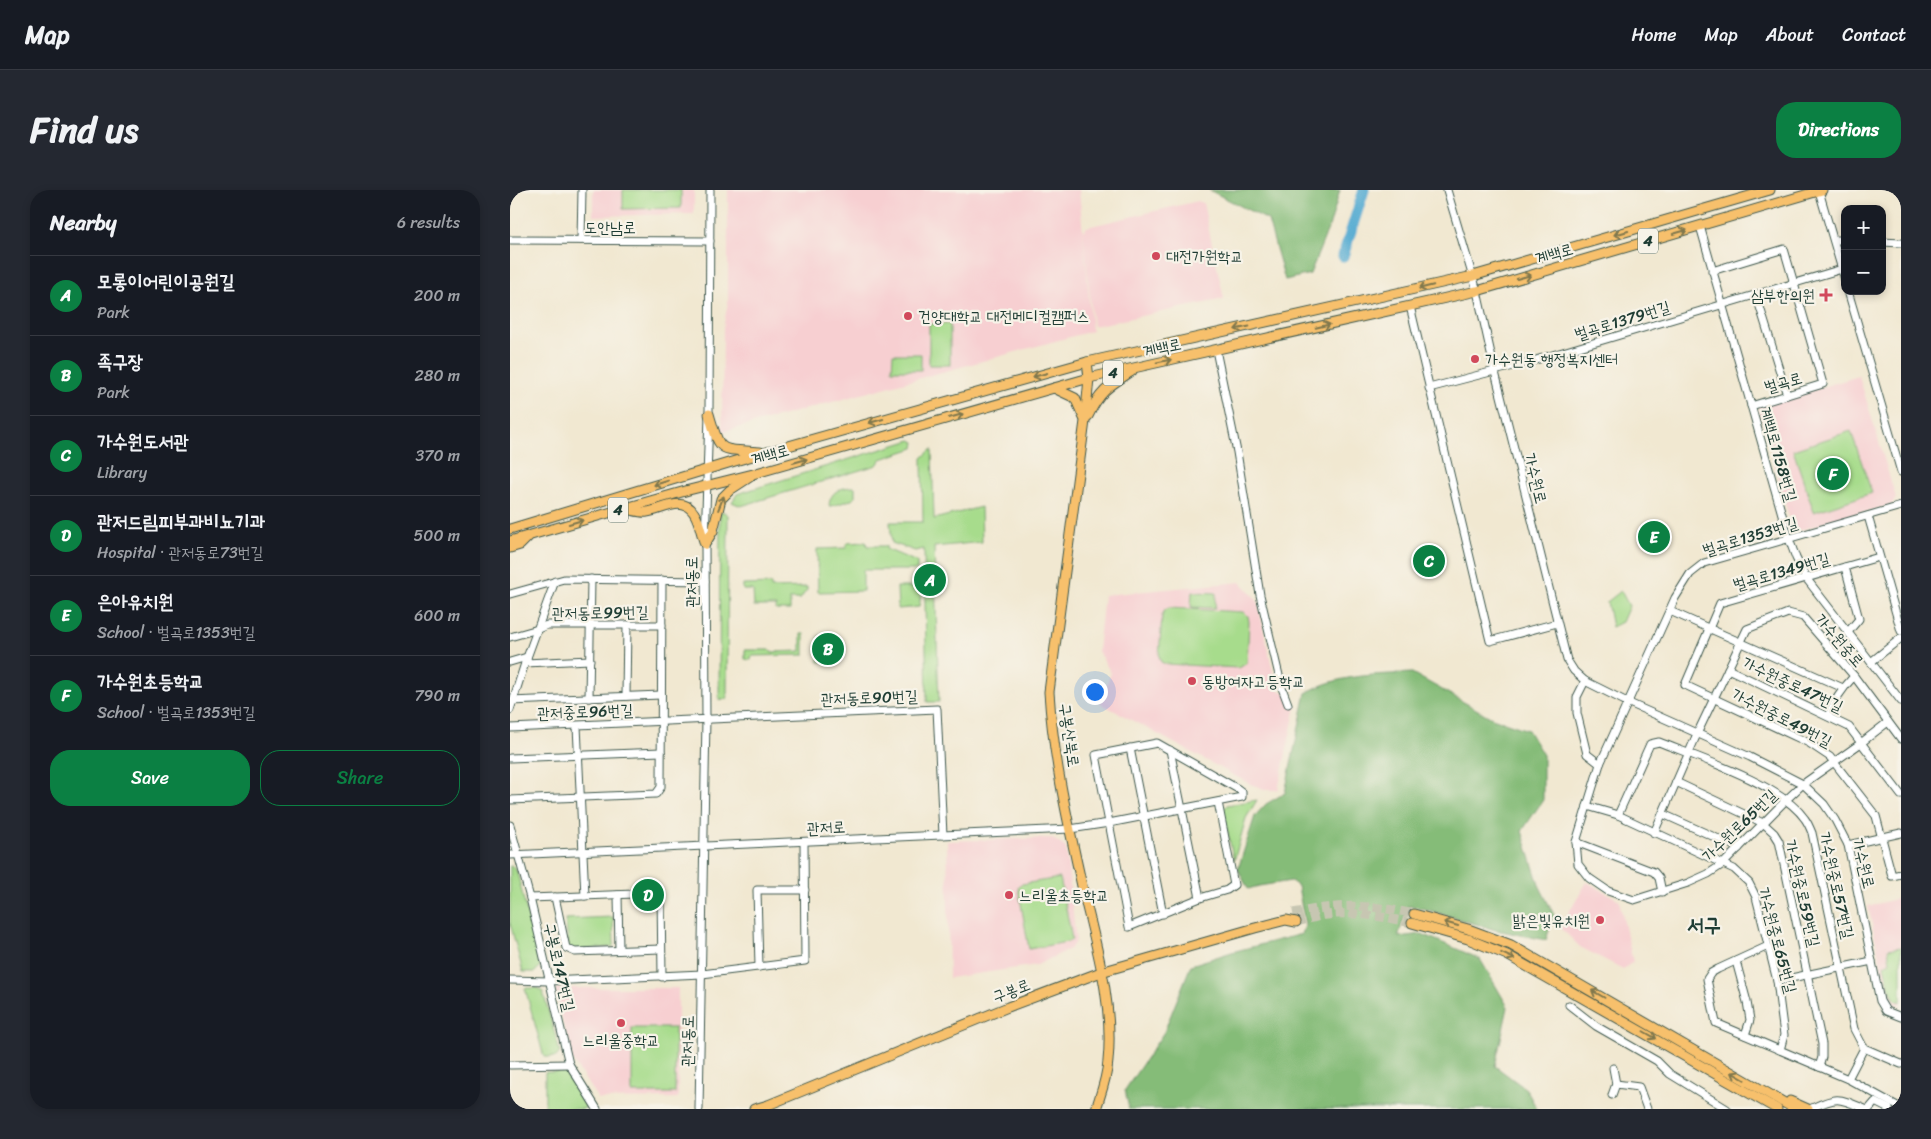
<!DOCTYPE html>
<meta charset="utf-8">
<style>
body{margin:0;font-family:Sriracha,"Poor Story",sans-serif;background:#242831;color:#f1f3f6}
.controls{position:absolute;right:15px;top:15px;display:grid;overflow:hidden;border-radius:10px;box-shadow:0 2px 8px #0003}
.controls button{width:45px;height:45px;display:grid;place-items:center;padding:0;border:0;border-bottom:1px solid #363941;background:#171b24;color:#f1f3f6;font:25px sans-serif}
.you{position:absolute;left:584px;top:501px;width:18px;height:18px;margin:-12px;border:4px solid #fff;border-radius:50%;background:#1a73e8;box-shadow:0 0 0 8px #1a73e833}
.badge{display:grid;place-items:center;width:32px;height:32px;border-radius:50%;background:#0b8043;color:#fff;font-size:16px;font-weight:700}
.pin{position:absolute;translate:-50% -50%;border:2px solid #fff;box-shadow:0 1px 5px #0006}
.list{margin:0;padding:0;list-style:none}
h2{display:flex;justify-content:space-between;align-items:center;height:65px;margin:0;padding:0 20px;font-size:21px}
h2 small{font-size:16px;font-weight:400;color:#9ea1a6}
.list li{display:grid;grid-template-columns:32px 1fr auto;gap:15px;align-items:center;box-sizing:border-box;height:80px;padding:0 20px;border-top:1px solid #363941}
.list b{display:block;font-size:19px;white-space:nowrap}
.list p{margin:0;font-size:16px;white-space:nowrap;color:#9ea1a6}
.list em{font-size:16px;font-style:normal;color:#9ea1a6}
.actions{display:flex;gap:10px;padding:15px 20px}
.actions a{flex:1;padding:11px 0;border:1px solid #0b8043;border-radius:20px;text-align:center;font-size:18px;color:#0b8043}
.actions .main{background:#0b8043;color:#fff}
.map{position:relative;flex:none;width:1391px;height:919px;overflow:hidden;border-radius:20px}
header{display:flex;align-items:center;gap:30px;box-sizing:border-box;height:70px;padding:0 25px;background:#171b24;border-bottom:1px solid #363941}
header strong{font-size:24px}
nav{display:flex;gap:28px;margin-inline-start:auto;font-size:18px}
.intro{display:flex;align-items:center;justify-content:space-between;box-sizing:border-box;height:120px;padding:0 30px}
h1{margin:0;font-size:35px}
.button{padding:12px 22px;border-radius:20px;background:#0b8043;color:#fff;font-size:18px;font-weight:700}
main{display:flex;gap:30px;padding:0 30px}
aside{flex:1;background:#171b24;border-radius:20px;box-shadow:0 2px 8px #0003}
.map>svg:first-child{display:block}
.built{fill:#f7cfd1}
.green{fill:#a7dc8c;stroke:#638c60}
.forest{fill:#85bc78;stroke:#527c56}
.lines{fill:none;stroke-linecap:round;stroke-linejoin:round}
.river{stroke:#55abd1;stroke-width:11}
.major-tunnel{stroke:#c7c6b2;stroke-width:9;stroke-dasharray:9 4.5;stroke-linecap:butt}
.minor-casing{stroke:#3e574c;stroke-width:9}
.major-casing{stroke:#3e574c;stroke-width:11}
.minor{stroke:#fff;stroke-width:7}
.major{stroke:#f7c06c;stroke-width:9}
.oneway{stroke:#80784d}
.poi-dot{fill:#d1495b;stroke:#f7f3e8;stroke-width:2}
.labels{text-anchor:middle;stroke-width:4.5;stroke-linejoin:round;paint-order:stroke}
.shield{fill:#f7f3e8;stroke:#60746a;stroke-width:1}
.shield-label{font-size:15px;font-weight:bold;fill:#1f3d34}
.street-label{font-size:16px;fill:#1f3d34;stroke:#f7f3e8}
.poi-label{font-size:16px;fill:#1f3d34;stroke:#f7f3e8;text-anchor:start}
.district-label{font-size:21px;font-weight:bold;fill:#1f3d34;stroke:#f7f3e8}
</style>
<header>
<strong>Map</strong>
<nav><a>Home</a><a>Map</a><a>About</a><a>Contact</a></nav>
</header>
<div class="intro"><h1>Find us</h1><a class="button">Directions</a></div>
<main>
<aside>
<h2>Nearby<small>6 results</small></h2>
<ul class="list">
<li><span class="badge">A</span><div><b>모롱이어린이공원길</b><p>Park</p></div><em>200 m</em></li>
<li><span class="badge">B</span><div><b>족구장</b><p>Park</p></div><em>280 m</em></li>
<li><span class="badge">C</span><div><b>가수원도서관</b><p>Library</p></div><em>370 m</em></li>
<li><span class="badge">D</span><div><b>관저드림피부과비뇨기과</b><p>Hospital · 관저동로73번길</p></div><em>500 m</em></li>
<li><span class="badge">E</span><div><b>은아유치원</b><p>School · 벌곡로1353번길</p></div><em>600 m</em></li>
<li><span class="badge">F</span><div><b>가수원초등학교</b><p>School · 벌곡로1353번길</p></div><em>790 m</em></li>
</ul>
<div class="actions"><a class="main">Save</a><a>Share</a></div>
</aside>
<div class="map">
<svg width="1391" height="919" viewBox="0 0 1391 919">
<rect width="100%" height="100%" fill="#f7f3e8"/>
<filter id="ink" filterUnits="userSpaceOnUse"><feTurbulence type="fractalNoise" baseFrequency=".02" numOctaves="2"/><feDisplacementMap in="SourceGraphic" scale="10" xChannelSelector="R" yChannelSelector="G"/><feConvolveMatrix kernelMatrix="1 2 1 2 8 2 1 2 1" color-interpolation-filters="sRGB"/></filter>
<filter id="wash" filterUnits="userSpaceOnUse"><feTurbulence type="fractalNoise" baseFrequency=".0096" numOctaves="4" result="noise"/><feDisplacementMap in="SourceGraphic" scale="20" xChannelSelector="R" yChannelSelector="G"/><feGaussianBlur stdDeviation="1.12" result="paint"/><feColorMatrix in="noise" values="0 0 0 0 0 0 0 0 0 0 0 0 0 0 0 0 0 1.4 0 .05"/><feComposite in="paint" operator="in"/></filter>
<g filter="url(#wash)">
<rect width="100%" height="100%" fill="#f1e8d1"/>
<g class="built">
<polygon points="83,0 184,0 184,24 83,26"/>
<polygon points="218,0 569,0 582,141 212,242 213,139 218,112"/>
<polygon points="688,11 693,13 714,109 583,136 573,41 577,37"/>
<polygon points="1349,186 1386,308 1381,315 1283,342 1248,216"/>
<polygon points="731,392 747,410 767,500 778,503 786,517 768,600 757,600 740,594 590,513 601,483 588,461 594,405"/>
<polygon points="542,648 556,658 566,751 560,759 527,775 439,788 437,651"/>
<polygon points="1077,692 1109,710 1123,772 1113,779 1070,757 1052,739 1054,730"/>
<polygon points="1391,708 1391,815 1384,814 1377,802 1358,716"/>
<polygon points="45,798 168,798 168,908 88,909 61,868"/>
</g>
<g class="green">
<polygon points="113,0 171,0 171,18 113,19"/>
<rect x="419" y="134" width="21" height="41"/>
<polygon points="383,164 411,164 411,180 382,180"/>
<polygon points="1341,241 1362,303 1304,322 1283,260"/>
<polygon points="401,250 405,252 404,258 371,269 367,275 231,316 222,312 227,304"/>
<polygon points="422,259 424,329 471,317 472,352 424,357 429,512 417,512 414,359 405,361 382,353 380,332 413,332 412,268"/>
<path d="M345,297V307L342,310C334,311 327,316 319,316C320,301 331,297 345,297Z"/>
<polygon points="210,322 214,322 218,325 217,509 209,510"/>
<polygon points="356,352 357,356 376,356 376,359 407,372 407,380 353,380 353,401 308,402 307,359 336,358 337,353"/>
<polygon points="261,394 261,398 297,397 297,400 290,409 280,409 280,420 266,420 266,416 244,416 243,400 233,400 233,395"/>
<polygon points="387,397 407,397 411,400 408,402 411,405 409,417 388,419"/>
<polygon points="1111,401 1119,416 1112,432 1102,437 1097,412"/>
<polygon points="682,402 706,403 705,418 681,417"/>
<polygon points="659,418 733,422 738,426 739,432 737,473 729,478 656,474 651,472 649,466 652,426 655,420"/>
<polygon points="291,444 294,444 294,465 242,466 241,470 235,469 235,460 261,460 262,462 291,461"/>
<polygon points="309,446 327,446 327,471 309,472"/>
<polygon points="747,610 736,628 724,671 713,620 717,615"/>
<polygon points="0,676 4,677 7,682 30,776 25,782 13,782 0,733"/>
<polygon points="550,688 562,749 557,752 519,759 508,697 512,694"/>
<polygon points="103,727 104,754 102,757 66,760 59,757 55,729"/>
<polygon points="1391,757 1391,812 1385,810 1379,797 1374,775 1380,772 1378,759"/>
<polygon points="15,798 27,798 33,802 50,862 46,867 34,867"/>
<rect x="122" y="838" width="43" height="65"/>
<polygon points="35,882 55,882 58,884 77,914 74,919 35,919"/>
</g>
<g class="forest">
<polygon points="699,0 830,0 821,31 800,84 775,90 758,30"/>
<path d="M902,483L982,528L1018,540L1033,565V610L1012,641L1029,695L1044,725L1036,750L986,740L915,719L898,716L888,747L912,744L970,769L998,817L985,876L1016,899L1027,919H619L615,900L654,842L681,775L722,762L792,744L795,736L788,696L781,691L749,696L738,699L728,679L745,626L756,614L775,603L796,503C828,484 866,485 902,483Z"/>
</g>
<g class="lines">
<polyline class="river" points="833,66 854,0"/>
</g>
</g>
<g filter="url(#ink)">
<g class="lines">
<g class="major-tunnel">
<path d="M783,723C829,714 859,714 904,724"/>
<path d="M786,732C796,730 807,726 817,725C846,721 874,727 902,733"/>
</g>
<defs>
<g id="minor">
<polyline points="937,0 967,101 985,182 1057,470 1064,481 1075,491 1117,512 1240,567 1293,594 1314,614 1325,630 1338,655 1370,811 1376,821 1391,827"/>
<polyline points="1309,1 1335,90"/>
<polyline points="1190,36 1279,349 1286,368 1296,388 1391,511"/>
<polyline points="0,50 200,51"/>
<polyline points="71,50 72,0"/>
<polyline points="1324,50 1335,50"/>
<polyline points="1372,52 1391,53"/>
<polyline points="1202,81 1274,59 1313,194 1241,216"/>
<polyline points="1338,101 1391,282"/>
<polyline points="1246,104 1277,205"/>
<polyline points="900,116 980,451 1047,433"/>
<polyline points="706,160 727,262 750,405 772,498 778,514"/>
<polyline points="919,198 1019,172 1332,79"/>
<polyline points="1358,326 1391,441"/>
<polyline points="1369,367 1210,413 1175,495 1299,553 1320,567 1366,626 1382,686 1391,684"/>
<polyline points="1335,377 1349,429 1338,442"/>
<polyline points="0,404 54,389 195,391"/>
<polyline points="1160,421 1333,498"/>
<polyline points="0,447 28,439 37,435 152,435"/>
<polyline points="0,472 17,467"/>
<polyline points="1361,472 1391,448"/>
<polyline points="15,473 80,470"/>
<polyline points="1218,479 1339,537 1391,605"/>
<polyline points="1075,491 1067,507 1067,523 1077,564 1090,574"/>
<polyline points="116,506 117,435"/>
<polyline points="79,508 81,389"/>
<polyline points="0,511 151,505"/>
<polyline points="0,520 15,473 45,391"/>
<path d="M1318,526C1324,510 1333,498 1344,486"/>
<polyline points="1378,532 1351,553 1293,594 1276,610 1213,674 1198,684 1178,693 1124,710 1098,701 1079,688 1068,674 1066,652 1090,574 1165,408 1180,384 1194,373 1391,316"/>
<polyline points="67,536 75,706"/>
<path d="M0,538C142,533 285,524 427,519L433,645"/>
<polyline points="620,558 653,724"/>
<polyline points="660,560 690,708"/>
<polyline points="0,568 151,562"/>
<polyline points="1166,592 1253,633 1264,643 1269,651 1312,854 1312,867 1309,877"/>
<polyline points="0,610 146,604 151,597 152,390"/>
<polyline points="1077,616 1108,625 1224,679 1239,693 1246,707 1267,791 1274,845 1270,860"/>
<polyline points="1153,624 1229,658"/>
<path d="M1108,625L1140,554L1149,552C1189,568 1271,594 1295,629C1298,633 1300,638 1302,643L1344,839L1354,858L1391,874"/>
<polyline points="0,635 20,708 59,874 87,919"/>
<polyline points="1144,643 1187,544 1237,439 1278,423 1293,427 1344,486 1391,549"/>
<polyline points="1066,652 1144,682 1149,688 1152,702"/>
<polyline points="1338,655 1391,643"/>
<polyline points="0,665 560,639 599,633 732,607 732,602 728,599 647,553 586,565 619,737 690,708 717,700 724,695 708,612"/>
<polyline points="108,705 109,760"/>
<polyline points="45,707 56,758 65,762 151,759"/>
<polyline points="20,708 151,703 152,787"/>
<polyline points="1258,756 1208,779 1201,783 1197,789 1206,833 1338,889 1391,918"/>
<polyline points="1226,771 1237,812 1240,830 1235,845"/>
<polyline points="249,777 247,700 295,700"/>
<polyline points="0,790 39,791 192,784 295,771 294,652"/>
<polyline points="1267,791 1362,771"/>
<polyline points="1059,815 1086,836 1147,871 1160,884 1217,919"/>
<polyline points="0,875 59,874"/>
<polyline points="1338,889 1354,858"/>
<polyline points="1106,894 1129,897 1137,919"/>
<polyline points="1102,905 1106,894 1103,878"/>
<path d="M1302,918C1328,906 1329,908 1355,919"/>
<polyline points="189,919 196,529 195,354 199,224 200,0"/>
<polyline points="1359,919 1365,912 1379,919"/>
</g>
<g id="major">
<path d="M577,172L579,188L575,231L539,502C543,567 558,632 572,696C585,753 604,812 598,871C597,888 591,903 586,919"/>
<polyline points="544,198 565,208 574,228"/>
<path d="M199,224C211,266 209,258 250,262"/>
<path d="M578,226C590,201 599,196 622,181"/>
<path d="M117,319C123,320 131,323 137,322C152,320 173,305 184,323C190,332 191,344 195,354"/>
<polyline points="0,339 225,271 577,172 963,86 1260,0"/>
<polyline points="0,351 179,300 243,284 579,188 967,101 1312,0"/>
<polyline points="195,354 203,341 211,309 220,300 240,287"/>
<polyline points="0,358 10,355 18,347"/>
<polyline points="904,724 958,739 1001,755 1285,919"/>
<polyline points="902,733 958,749 997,765 1267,919"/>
<polyline points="1280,911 1298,919"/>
<polyline points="244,919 258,915 498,817 591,782 745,738 776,730 786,732"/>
</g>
</defs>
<use href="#minor" class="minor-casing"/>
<use href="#major" class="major-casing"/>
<use href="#minor" class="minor"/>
<use href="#major" class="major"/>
</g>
<defs><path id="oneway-shaft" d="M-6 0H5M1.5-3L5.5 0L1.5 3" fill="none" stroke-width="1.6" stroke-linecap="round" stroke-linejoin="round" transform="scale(1.25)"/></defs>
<g class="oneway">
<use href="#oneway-shaft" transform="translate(1170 42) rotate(-16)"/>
<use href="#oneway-shaft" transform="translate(1111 43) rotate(164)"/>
<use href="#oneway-shaft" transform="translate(1014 87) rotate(-16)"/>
<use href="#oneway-shaft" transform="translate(916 97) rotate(167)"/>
<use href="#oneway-shaft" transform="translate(813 136) rotate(-13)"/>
<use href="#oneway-shaft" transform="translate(732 138) rotate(168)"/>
<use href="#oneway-shaft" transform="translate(654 171) rotate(-12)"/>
<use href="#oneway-shaft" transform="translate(530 185) rotate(164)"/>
<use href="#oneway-shaft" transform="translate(446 226) rotate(-16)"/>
<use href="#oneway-shaft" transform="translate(366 231) rotate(164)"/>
<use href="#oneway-shaft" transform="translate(290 271) rotate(-16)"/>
<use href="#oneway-shaft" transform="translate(151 293) rotate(163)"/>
<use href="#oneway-shaft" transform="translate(211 313) rotate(-68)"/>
<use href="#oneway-shaft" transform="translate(66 332) rotate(-16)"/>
<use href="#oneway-shaft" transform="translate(941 734) rotate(-164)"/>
<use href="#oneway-shaft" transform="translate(998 766) rotate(25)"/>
<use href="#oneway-shaft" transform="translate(1088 804) rotate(-150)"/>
<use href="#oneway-shaft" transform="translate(1140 845) rotate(30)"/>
<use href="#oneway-shaft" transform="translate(1228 886) rotate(-150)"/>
</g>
</g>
<g class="poi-dot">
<circle cx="646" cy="66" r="5"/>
<path d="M1313.5 97.5h5v5h5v5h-5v5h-5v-5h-5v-5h5z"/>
<circle cx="398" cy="126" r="5"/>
<circle cx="965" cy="169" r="5"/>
<circle cx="682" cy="491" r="5"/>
<circle cx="499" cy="705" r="5"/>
<circle cx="1090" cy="730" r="5"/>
<circle cx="111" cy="833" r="5"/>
</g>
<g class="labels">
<g class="shield">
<rect x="1128" y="38.5" width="20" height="25" rx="4"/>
<rect x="593" y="170.5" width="20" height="25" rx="4"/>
<rect x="98" y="307.5" width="20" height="25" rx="4"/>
</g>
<g class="shield-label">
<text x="1138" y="56">4</text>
<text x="603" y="188">4</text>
<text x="108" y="325">4</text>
</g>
<g class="street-label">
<text x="100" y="43">도안남로</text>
<text transform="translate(1044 63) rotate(-16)" y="6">계백로</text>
<text transform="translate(1112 130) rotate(-17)" y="6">벌곡로1379번길</text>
<text transform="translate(652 157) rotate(-12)" y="6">계백로</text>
<text transform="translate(1273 192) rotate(-16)" y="6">벌곡로</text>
<text transform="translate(260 264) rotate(-16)" y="6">계백로</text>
<text transform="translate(1269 264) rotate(74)" y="6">계백로1158번길</text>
<text transform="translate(1026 288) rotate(76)" y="6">가수원로</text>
<text transform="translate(1240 346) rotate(-17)" y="6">벌곡로1353번길</text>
<text transform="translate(1271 381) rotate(-16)" y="6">벌곡로1349번길</text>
<text transform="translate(181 392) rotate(-90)" y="6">관저동로</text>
<text transform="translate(90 422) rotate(-1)" y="6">관저동로99번길</text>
<text transform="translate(1330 450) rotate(49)" y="6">가수원중로</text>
<text transform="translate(1283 494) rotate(25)" y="6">가수원중로47번길</text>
<text transform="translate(359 507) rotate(-2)" y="6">관저동로90번길</text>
<text transform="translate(75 521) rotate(-2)" y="6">관저중로96번길</text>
<text transform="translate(1272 527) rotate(27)" y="6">가수원중로49번길</text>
<text transform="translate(560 545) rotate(82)" y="6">구봉산북로</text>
<text transform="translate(1229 635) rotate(-44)" y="6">가수원로65번길</text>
<text transform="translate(316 637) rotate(-3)" y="6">관저로</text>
<text transform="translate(1354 673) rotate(76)" y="6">가수원로</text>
<text transform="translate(1327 695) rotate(77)" y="6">가수원중로57번길</text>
<text transform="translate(1293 703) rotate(77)" y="6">가수원중로59번길</text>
<text transform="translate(1268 750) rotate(75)" y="6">가수원중로65번길</text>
<text transform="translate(50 777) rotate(77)" y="6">구봉로147번길</text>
<text transform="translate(501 800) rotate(-21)" y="6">구봉로</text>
<text transform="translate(177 851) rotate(-89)" y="6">관저동로</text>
</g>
<g class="poi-label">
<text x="656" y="72">대전가원학교</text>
<text x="1305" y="111" text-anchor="end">삼부한의원</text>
<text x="408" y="132">건양대학교 대전메디컬캠퍼스</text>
<text x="975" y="175">가수원동 행정복지센터</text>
<text x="692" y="497">동방여자고등학교</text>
<text x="509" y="711">느리울초등학교</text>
<text x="1080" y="736" text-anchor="end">밝은빛유치원</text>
<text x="111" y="856" text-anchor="middle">느리울중학교</text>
</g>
<g class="district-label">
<text x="1194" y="742">서구</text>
</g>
</g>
</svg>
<div class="controls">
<button>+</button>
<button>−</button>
</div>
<div class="you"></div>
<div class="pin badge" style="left:420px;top:390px">A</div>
<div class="pin badge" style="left:318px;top:459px">B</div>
<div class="pin badge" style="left:919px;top:371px">C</div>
<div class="pin badge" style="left:138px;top:705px">D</div>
<div class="pin badge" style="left:1144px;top:347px">E</div>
<div class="pin badge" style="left:1323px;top:284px">F</div>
</div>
</main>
